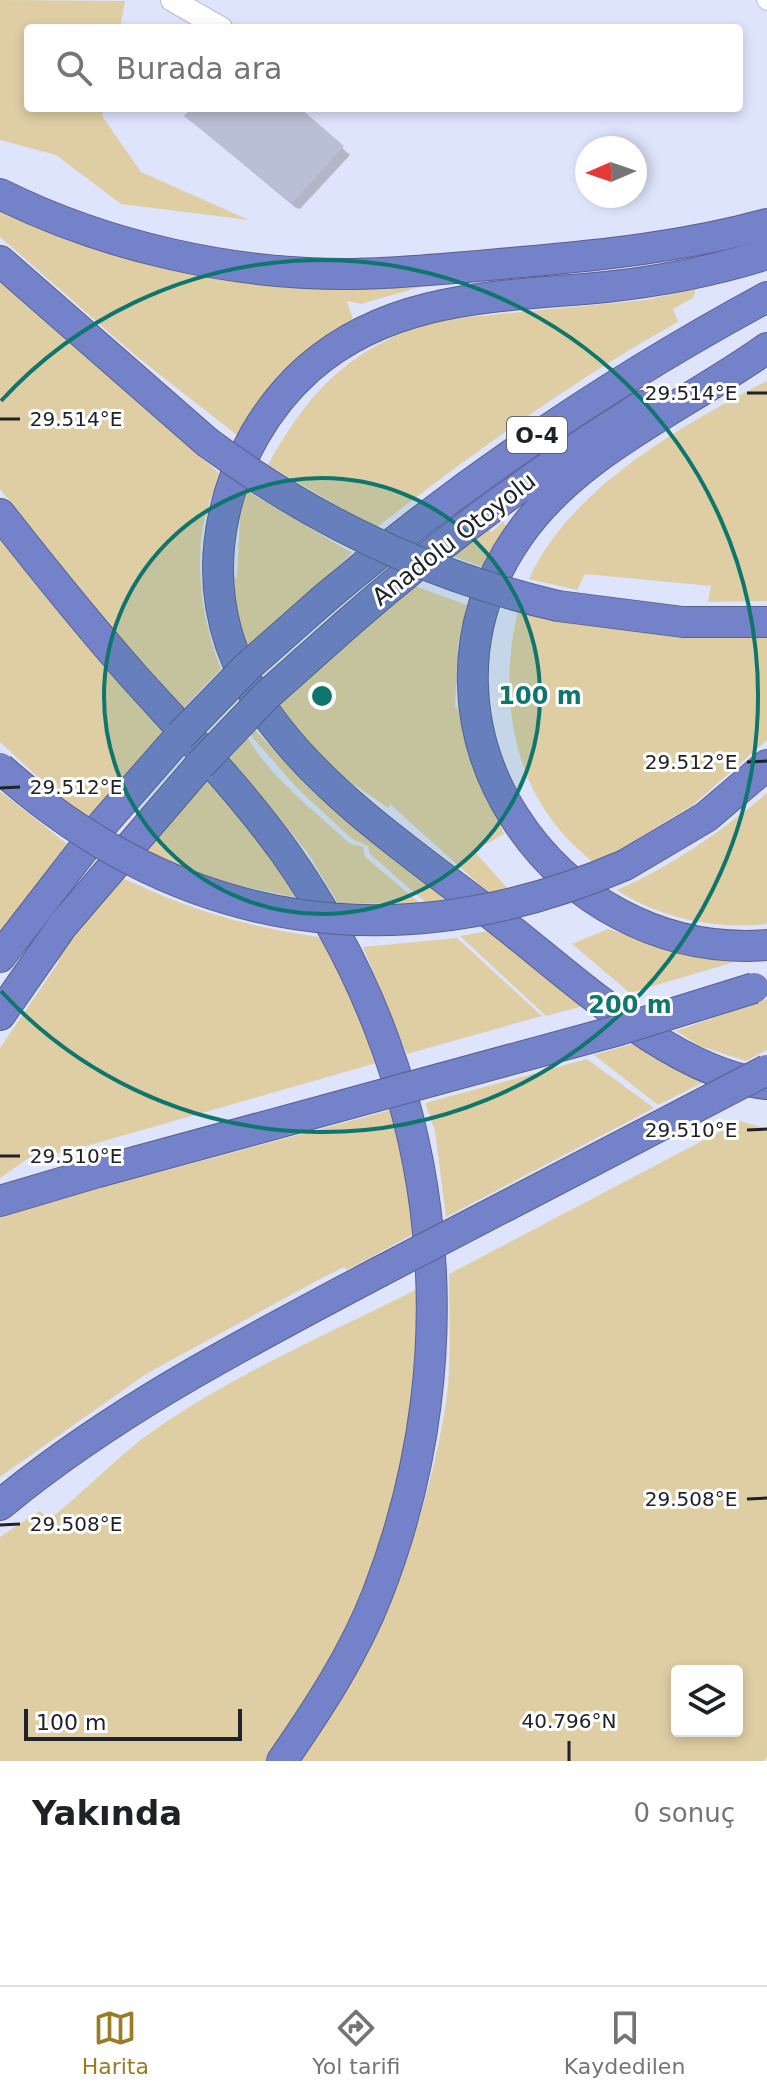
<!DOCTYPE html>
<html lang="tr">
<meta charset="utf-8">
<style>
body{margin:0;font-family:"DejaVu Sans",sans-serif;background:#f2f2f2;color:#202124}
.controls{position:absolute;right:24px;bottom:24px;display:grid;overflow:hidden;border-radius:8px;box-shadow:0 4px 12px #0003}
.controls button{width:72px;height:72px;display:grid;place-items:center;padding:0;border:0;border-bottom:2px solid #e0e0e0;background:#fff;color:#202124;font:40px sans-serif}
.compass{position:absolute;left:575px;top:136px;width:72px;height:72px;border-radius:50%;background:#fff;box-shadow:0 4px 12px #0003;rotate:268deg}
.scale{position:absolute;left:24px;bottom:20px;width:218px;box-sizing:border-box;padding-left:8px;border:4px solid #20222a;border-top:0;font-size:22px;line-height:28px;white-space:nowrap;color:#20222a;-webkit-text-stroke:6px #fff;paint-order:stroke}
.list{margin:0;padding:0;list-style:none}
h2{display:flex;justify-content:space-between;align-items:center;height:104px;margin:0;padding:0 32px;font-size:34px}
h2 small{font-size:26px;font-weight:400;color:#757577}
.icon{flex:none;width:44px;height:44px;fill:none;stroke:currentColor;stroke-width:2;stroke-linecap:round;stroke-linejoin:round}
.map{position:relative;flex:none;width:767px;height:1761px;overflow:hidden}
.search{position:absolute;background:#fff;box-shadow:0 4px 12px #0003;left:24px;right:24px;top:24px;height:88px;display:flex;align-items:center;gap:20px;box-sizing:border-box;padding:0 28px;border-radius:8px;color:#757577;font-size:30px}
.sheet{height:224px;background:#fff}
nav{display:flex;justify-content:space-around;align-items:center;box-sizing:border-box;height:112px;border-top:2px solid #e0e0e0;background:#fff;font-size:22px;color:#757577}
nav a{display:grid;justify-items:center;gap:4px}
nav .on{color:#9a7c25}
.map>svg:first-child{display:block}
.green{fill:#dfcea4;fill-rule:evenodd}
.shadow{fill:#0003}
.building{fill:#b9bfd5}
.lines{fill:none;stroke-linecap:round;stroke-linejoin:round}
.street-casing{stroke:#b5bad0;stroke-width:18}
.secondary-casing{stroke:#b5bad0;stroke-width:24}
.highway-casing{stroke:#576091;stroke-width:32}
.street{stroke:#fff;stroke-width:16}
.secondary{stroke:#fff;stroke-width:22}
.highway{stroke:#7482c9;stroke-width:30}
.highway-bridge-casing{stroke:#576091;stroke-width:32;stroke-linecap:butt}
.highway-bridge{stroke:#7482c9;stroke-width:30}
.ticks{fill:none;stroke:#20222a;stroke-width:3}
.ring{fill:none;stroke:#0f766e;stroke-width:4}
.labels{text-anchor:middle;stroke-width:6;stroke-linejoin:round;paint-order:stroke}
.shield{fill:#fff;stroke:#63646a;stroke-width:2}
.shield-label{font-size:22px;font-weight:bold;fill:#20222a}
.street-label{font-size:24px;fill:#20222a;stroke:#fff}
.ticks-label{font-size:20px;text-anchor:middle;fill:#20222a;stroke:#fff;stroke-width:6;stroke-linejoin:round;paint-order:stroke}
.centre{fill:#0f766e;stroke:#fff;stroke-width:4}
.ring-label{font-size:24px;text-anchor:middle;font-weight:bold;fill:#0f766e;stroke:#fff;stroke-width:6;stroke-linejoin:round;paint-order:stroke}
</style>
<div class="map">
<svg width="767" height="1761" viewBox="0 0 767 1761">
<rect width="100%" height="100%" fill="#dee4fb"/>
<g class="green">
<polygon points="0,0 125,1 120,28 28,28 28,108 104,108 102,116 141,172 249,220 121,204 56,155 0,140"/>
<path d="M0,207L47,227L434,283L361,304L347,301L353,319C303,348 267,386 238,436L136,356L0,237Z"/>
<path d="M0,278L219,473C214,492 204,513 202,533C196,578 204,627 221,669L184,707L127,648L0,489Z"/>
<path d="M696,289L693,298L673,309L678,322C570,382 473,453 376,528L268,465C310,388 354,345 439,320L645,300Z"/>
<path d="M767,381V601L708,602L711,586L585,574L577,590L529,579C569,489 682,425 767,381Z"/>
<polygon points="247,491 352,553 246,651 231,577 237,578 240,516"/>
<polygon points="503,521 506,527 485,568 449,555 487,529 492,532"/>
<polygon points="0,535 167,728 90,818 54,792 0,742"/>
<polygon points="412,585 467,605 458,644 455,708 461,707 471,756 504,834 474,851 509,890 492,896 390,804 388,808 339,774 274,711 314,668"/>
<path d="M518,611L564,622L565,620L654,634L767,635V740L693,805L637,839V843L593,863C582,852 568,841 558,828C509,769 500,683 518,611Z"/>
<polygon points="253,728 313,792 447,900 426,903 370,854 368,846 352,839 296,787 248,732"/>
<path d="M246,735C270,778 314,810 349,843L363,847L365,857L421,904L338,903L307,852L230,758Z"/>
<polygon points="210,777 304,899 211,880 144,851"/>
<polygon points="0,791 67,844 0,932"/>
<path d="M767,793V924C717,930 659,918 617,890C672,866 721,832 767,793Z"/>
<path d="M118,876C193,911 243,926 325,938L380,1062L69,1151L30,1157L0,1178V1048L58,963L60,953Z"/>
<polygon points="608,929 692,954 741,960 630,993 572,944"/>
<polygon points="488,931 583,1006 546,1016 460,936"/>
<polygon points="457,938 542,1016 407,1054 363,947"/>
<polygon points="767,999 767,1050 746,1061 700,1046 676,1031"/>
<polygon points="632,1044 706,1081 658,1105 594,1055"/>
<polygon points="587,1059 654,1108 446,1217 435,1131 425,1103"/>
<polygon points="395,1109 419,1231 347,1270 344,1267 320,1279 146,1374 0,1477 0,1215"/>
<path d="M740,1121L767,1129V1757L764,1761H299C376,1656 425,1532 446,1403C452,1361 449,1316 449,1274ZM677,1671H737V1731H677Z"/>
<path d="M421,1287C416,1455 375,1628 266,1761H0V1537L39,1511L50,1519C87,1490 118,1455 157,1428C240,1371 333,1332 421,1287Z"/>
</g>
<polygon class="shadow" points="193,108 297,108 350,155 300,209 296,208 194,123"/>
<polygon class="building" points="191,108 300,108 344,146 292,203 184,116"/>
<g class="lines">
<defs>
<polyline id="street" points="765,0 767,2"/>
<polyline id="secondary" points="172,0 221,28"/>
<g id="highway">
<path d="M0,194C107,247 233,275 352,274C409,273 465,267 522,262C604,255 687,246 767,224"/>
<polyline points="0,261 207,442"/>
<path d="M767,348C685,407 575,452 517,538C391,722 553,962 767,945"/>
<path d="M0,514C44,570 89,626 136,679C187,735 240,790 284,851C440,1071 475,1344 377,1595C354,1654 318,1709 282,1761"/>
<path d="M324,599C462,482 608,383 767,297"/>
<polyline points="558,606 683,622 767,622"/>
<path d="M348,623C440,542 538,471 642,406"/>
<polyline points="625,865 706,817 767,765"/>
<polyline points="0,957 102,825 180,736"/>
<polyline points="0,1015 62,926 200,765"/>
<path d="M766,1084C675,1074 575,980 506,926C376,822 181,712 224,515C236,459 266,406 309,368C394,294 501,297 606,287C661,281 714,271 767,254"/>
<polyline points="0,1201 98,1172"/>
<path d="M0,1505C115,1410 247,1342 379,1272"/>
</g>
</defs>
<use href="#street" class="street-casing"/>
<use href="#secondary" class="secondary-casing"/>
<use href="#highway" class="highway-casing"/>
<use href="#street" class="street"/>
<use href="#secondary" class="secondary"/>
<use href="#highway" class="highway"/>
<defs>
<g id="highway-bridge">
<path d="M207,442C313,521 428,576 558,606"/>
<polyline points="180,736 247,667 324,599"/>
<polyline points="200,765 266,696 348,623"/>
<path d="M0,768C184,932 400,962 625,865"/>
<polyline points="98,1172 619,1030 754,988"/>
<polyline points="379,1272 767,1070"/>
</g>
</defs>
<use href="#highway-bridge" class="highway-bridge-casing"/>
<use href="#highway-bridge" class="highway-bridge"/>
</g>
<path class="ticks" d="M747,393H767M0,419H20M747,762L767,761M0,788L20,787M747,1130L767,1129M0,1156H20M747,1499L767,1498M0,1525L20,1524M569,1741V1761"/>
<circle cx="322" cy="696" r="218" fill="#0f766e" fill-opacity=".12"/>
<g class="ring">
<circle cx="322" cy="696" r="218"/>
<path d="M1 401A436 436 0 1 1 1 991"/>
</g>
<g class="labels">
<rect class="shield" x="507" y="417" width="60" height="36" rx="6"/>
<g class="shield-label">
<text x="537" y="443">O-4</text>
</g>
<g class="street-label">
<text transform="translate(454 539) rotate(-38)" y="8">Anadolu Otoyolu</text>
</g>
</g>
<g class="ticks-label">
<text x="691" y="400">29.514°E</text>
<text x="76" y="426">29.514°E</text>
<text x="691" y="769">29.512°E</text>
<text x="76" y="794">29.512°E</text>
<text x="691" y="1137">29.510°E</text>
<text x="76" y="1163">29.510°E</text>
<text x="691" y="1506">29.508°E</text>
<text x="76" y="1531">29.508°E</text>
<text x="569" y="1728">40.796°N</text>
</g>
<circle cx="322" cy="696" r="12" class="centre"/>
<g class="ring-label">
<text x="540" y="704">100 m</text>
<text x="630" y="1013">200 m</text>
</g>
</svg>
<div class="controls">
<button><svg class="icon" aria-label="layers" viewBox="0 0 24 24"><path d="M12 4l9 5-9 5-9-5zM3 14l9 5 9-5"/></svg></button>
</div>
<svg class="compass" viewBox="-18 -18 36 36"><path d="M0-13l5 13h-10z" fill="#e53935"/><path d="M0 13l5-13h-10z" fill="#757577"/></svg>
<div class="scale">100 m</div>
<div class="search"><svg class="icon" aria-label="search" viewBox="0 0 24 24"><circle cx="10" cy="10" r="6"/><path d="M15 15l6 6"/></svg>Burada ara</div>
</div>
<section class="sheet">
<h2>Yakında<small>0 sonuç</small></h2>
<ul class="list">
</ul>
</section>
<nav>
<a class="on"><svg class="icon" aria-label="map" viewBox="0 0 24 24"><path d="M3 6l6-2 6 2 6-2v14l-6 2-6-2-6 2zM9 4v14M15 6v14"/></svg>Harita</a>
<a><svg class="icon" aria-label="directions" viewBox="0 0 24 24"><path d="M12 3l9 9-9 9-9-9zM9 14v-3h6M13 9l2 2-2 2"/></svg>Yol tarifi</a>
<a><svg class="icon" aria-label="saved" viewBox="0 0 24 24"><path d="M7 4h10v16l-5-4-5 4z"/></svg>Kaydedilen</a>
</nav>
